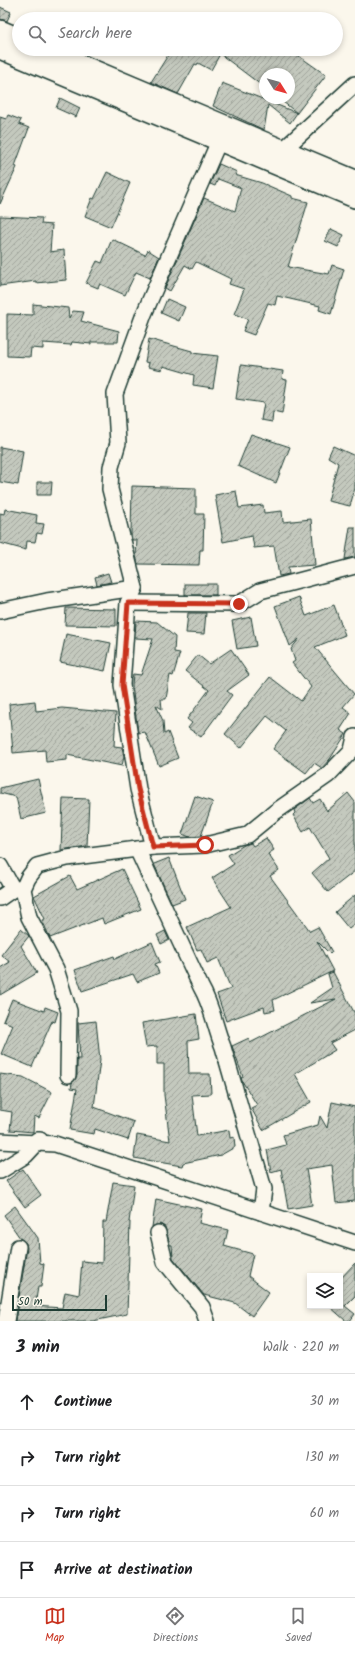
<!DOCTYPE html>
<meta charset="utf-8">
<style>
body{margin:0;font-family:Kalam,sans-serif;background:#f2f2f2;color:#202124}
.controls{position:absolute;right:12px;bottom:12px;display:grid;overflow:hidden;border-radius:0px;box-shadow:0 2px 6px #0003}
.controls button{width:36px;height:36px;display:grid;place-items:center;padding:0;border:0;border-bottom:1px solid #e0e0e0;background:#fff;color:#202124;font:20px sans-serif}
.compass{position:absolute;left:259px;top:68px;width:36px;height:36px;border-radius:50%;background:#fff;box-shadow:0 2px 6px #0003;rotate:127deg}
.scale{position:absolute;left:12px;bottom:10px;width:95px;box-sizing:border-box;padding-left:4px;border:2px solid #1f3d34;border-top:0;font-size:11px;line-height:14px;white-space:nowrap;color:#1f3d34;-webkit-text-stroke:3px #fbf7ec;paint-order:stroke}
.stop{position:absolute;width:12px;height:12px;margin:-9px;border:3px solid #c8321e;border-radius:50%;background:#fff}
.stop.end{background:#c8321e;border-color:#fff;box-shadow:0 1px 4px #0008}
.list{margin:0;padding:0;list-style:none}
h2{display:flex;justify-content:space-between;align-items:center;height:52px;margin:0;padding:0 16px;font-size:17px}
h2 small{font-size:13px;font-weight:400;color:#757577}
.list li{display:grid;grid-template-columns:26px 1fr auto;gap:12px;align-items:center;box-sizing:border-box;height:56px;padding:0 16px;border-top:1px solid #e0e0e0}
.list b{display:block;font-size:15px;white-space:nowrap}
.list em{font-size:13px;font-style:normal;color:#757577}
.icon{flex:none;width:22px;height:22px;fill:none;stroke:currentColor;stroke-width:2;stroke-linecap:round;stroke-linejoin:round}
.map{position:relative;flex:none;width:355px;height:1321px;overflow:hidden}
.search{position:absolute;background:#fff;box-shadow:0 2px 6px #0003;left:12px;right:12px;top:12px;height:44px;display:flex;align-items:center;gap:10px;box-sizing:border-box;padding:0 14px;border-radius:22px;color:#757577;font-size:15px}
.sheet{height:276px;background:#fff}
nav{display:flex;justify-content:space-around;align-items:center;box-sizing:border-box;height:56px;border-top:1px solid #e0e0e0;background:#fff;font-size:11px;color:#757577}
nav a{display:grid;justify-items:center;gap:2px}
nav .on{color:#c8321e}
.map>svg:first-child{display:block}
.building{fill:url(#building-hatch);stroke:#1f3d34}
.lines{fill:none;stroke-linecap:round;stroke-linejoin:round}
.minor-casing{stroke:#1f3d34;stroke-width:18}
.tertiary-casing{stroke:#1f3d34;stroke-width:22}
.minor{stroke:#fbf7ec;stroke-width:15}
.tertiary{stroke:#fbf7ec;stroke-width:19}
.route{stroke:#c8321e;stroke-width:5}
</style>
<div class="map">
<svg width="355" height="1321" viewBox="0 0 355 1321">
<defs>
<pattern id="building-hatch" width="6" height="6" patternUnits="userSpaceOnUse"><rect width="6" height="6" fill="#c4c9be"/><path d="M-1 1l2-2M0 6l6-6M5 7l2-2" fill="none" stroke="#9fa49b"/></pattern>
</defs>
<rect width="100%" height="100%" fill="#fbf7ec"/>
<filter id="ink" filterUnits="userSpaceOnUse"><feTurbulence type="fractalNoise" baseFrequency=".025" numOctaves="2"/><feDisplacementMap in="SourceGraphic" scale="8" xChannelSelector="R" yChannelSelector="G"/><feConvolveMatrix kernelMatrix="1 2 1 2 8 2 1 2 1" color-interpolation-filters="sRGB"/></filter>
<g filter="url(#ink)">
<g class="building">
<polygon points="0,7 11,12 7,21 0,19"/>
<polygon points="178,49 289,49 326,75 297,113 278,98 289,98 289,74 265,74 265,88 220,54 211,70 198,63 197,65 195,64 178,94 151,82 170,52 175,54"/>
<polygon points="222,83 265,100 297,113 290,123 268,105 264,130 213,106"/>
<polygon points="60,98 80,108 76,117 56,108"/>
<polygon points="8,115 21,120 19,124 29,128 15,166 17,167 0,204 0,117 6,119"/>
<polygon points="219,164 237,172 235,175 262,183 292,196 292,198 308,202 288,267 329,274 332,265 344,269 331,314 319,310 320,306 277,296 275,305 268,303 254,335 243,331 248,319 234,314 244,289 229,284 231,279 196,262 192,269 185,265 170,291 165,288 204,198 235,211 241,188 218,179 215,186 210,184"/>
<polygon points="107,172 130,183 111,227 85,216 92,198 94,199"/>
<polygon points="0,216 42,218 41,224 52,225 50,252 64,250 66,280 36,283 36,281 0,286"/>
<polygon points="331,229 344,235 338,247 325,241"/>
<polygon points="112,239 145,255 148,250 159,257 150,278 136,272 125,295 100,284 98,288 86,283 97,261 102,263"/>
<polygon points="167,299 185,307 179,321 161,313"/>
<polygon points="33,304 68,308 69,318 73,311 84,312 81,321 119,331 118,342 91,342 91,344 72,342 71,345 43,343 43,349 31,348 30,357 7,356 7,314 33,315"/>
<polygon points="149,339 192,351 192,353 218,356 213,388 193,385 194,375 163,366 162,370 148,367 149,363 145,362"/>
<polygon points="241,365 283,371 282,379 287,380 282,414 273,412 272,422 261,420 264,403 236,399"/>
<polygon points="251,434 290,447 276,483 238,466"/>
<polygon points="333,446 355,456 355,488 350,506 328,501 338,463 328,457"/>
<polygon points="0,447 23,451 18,485 0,482"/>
<polygon points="37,482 52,482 51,495 37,495"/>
<polygon points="132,486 196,488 196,514 204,514 203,550 200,550 199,565 138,564 136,556 137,540 132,540 131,534"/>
<polygon points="236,491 239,508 263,505 264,513 282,511 283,522 311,519 315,565 288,567 289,574 279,576 274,546 254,548 252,536 223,542 215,495"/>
<polygon points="5,509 37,515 36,523 44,524 42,534 37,533 35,542 27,541 26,550 0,543 0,513 4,514"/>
<polygon points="350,527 355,527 355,557 345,559"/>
<polygon points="108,573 111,582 97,585 95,577"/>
<rect x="185" y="584" width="31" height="11"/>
<polygon points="299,597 306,616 334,605 345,635 315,647 354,694 343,707 351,713 340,730 346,734 330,759 322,768 314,763 306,773 273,749 286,731 267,716 241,748 225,734 270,677 301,701 311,687 292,663 295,661 291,649 299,639 290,646 275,606"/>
<polygon points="66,608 116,609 116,626 65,625"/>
<polygon points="188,613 206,613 204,634 186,633"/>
<polygon points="251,617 256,646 237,649 232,621"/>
<polygon points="136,621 157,622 175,637 174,652 180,653 173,676 170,675 166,699 161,699 162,709 156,705 163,721 164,734 168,732 178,758 159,766 145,732 138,733 132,685 133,674 141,675 153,639 135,638"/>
<polygon points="66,634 111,643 105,671 60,662"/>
<polygon points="231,649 249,675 227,691 232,695 201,737 188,728 192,723 187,719 209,690 185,671 198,655 209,664"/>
<polygon points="35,701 36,711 62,708 116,713 114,746 122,747 124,756 122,766 67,755 67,760 46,762 45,750 13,753 9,704"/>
<polygon points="38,779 46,813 21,819 16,797 0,793 0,788"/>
<polygon points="348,793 355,802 355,871 328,892 312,873 329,858 310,827 303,832 293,815 295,813 294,810 310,798 313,803 320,799 327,811"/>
<polygon points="195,796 213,802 201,836 190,837 182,834"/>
<polygon points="63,798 89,799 87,846 61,850"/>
<polygon points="266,838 274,850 268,854 279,870 270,876 310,931 318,927 332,952 330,954 317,941 333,971 273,1000 275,1010 265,1012 264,1007 226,1021 217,994 231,989 218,958 207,963 201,949 197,950 187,927 231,907 212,878 234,864 228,855 244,845 251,843 253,846"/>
<polygon points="169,858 185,899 172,904 154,864"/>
<polygon points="122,869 141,909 104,924 102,918 50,938 42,920 45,919 34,896 70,876 77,889"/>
<polygon points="355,895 355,924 349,929 335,912"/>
<polygon points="21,929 29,936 21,946 37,973 0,995 0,968 10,962 1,955"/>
<polygon points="165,931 169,940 161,944 157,935"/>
<polygon points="152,942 160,962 155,964 159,973 137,982 133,974 82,991 75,970 114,956 115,959"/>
<polygon points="333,972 355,1014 355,1030 330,1043 335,1050 295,1074 311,1102 263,1130 251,1108 257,1105 242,1081 241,1078 243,1077 232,1046 249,1038 250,1043 336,999 310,1003 332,988 328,974"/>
<polygon points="12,999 44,1011 45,1007 58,1012 55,1022 52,1021 32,1067 1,1054 13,1025 3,1021"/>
<polygon points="196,1014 199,1039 188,1041 189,1074 210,1074 211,1094 192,1095 197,1136 229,1130 230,1138 234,1137 235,1147 221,1155 183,1163 182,1166 134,1158 137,1135 170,1141 164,1095 164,1064 157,1064 157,1046 146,1047 142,1023"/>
<polygon points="96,1021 100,1060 94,1107 134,1122 128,1140 95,1129 94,1134 70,1130 77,1089 71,1088 72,1083 77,1076 77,1059 80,1059 78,1023"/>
<polygon points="0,1074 23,1077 52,1092 39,1118 34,1116 33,1132 10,1130 12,1112 0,1110"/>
<polygon points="332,1102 355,1107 355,1201 336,1203 332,1165 306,1169 312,1205 288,1209 281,1169 271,1172 267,1150 286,1145 283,1135 318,1125 320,1116 327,1128"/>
<polygon points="23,1169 41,1195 25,1207 6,1181"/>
<polygon points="113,1182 134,1185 129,1222 130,1222 127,1314 93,1321 15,1321 27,1248 26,1243 20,1238 4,1215 15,1206 38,1238 40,1263 44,1264 41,1287 38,1287 35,1306 62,1308 65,1292 79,1295 82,1261 102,1263 103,1222 106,1222"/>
<polygon points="156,1199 202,1209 199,1223 228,1230 224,1246 253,1254 248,1276 269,1292 252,1316 235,1303 204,1295 173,1258 172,1245 170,1245 165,1227 160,1224 152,1227"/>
<polygon points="355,1263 355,1296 345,1306 355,1314 350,1321 346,1321 329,1306 340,1306 340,1279"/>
</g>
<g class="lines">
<defs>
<g id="minor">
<polyline points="283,150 355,84"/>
<polyline points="128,603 239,604 260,591 355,566"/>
<polyline points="0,611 47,601 135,588"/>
<polyline points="153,847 138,789 122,685 128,603 135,588 110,489 111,467 118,443 115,394 144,314 219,141"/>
<path d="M137,849L201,987C212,1006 215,1027 223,1047L264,1189L261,1212"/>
<polyline points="0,866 13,889"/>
<polyline points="0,898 13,889 22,889"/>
<polyline points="68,1075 69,1011 56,969 29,917 23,889 28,878 37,866 67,858 153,847 205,845 247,835 275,812 328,775 352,750 355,737"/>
<polyline points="0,1141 55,1144 355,1243"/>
<polyline points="0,1171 26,1155 40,1140 37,1140"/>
<polyline points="158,1233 165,1262 202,1307 207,1321"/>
<polyline points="6,1321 18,1247"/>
</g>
<g id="tertiary">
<polyline points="0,30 19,38"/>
<polyline points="0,49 355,198"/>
<polyline points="44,49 355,180"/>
</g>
</defs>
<use href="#minor" class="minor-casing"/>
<use href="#tertiary" class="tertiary-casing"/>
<use href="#minor" class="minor"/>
<use href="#tertiary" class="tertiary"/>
</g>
</g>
<g class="lines" filter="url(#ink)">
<polyline class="route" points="205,845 153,847 138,789 122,685 128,603 239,604"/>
</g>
</svg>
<div class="controls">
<button><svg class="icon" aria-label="layers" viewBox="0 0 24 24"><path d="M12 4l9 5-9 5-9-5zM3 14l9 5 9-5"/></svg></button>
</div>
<svg class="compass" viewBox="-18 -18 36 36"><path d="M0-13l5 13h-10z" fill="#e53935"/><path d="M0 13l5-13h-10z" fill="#757577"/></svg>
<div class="scale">50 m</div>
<div class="stop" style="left:205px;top:845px"></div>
<div class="stop end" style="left:239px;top:604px"></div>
<div class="search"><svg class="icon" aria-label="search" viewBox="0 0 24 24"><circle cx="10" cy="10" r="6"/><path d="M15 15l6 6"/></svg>Search here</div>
</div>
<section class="sheet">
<h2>3 min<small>Walk · 220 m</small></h2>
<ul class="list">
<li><svg class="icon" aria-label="ahead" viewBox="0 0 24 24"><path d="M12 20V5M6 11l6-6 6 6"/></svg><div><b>Continue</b></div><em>30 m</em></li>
<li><svg class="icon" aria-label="right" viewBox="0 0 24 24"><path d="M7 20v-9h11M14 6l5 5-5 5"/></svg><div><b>Turn right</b></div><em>130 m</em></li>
<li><svg class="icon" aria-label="right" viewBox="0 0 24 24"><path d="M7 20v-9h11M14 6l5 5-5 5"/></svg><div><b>Turn right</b></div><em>60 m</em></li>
<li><svg class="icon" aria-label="arrive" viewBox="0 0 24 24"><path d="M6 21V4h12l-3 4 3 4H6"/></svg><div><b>Arrive at destination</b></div></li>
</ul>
</section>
<nav>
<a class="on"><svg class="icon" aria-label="map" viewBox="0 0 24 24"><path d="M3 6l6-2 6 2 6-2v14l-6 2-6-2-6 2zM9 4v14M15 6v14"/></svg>Map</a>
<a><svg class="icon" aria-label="directions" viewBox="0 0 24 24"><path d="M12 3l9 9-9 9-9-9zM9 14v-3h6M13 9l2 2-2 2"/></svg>Directions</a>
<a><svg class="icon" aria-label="saved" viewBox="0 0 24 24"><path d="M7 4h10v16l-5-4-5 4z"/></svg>Saved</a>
</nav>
